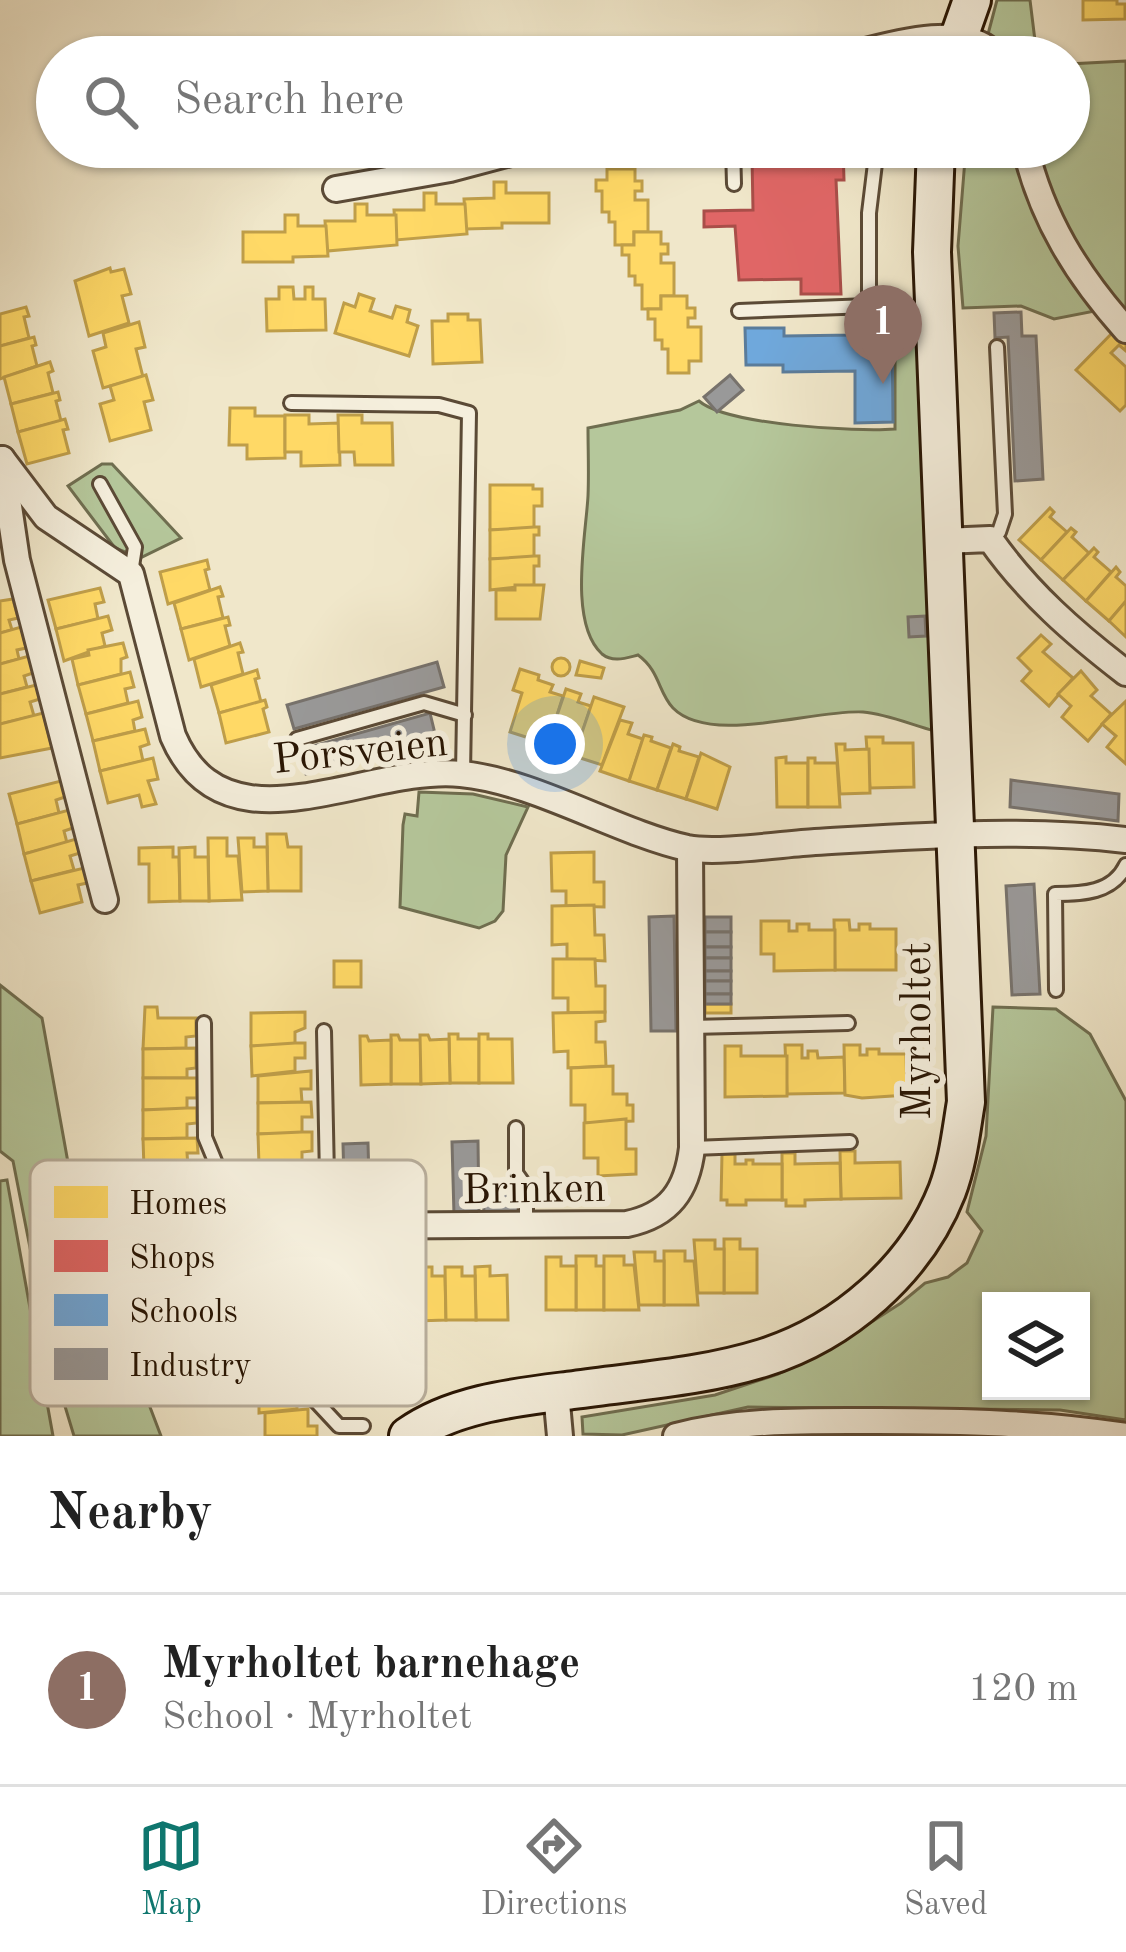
<!DOCTYPE html>
<meta charset="utf-8">
<style>
body{margin:0;font-family:"Old Standard TT",serif;background:#f2f2f2;color:#222}
.controls{position:absolute;right:36px;bottom:36px;display:grid;overflow:hidden;border-radius:0px;box-shadow:0 3px 9px #0004}
.controls button{width:108px;height:108px;display:grid;place-items:center;padding:0;border:0;border-bottom:3px solid #e0e0e0;background:#fff;color:#222;font:60px sans-serif}
.you{position:absolute;left:555px;top:744px;width:42px;height:42px;margin:-30px;border:9px solid #fff;border-radius:50%;background:#1a73e8;box-shadow:0 0 0 18px #1a73e833}
.badge{display:grid;place-items:center;width:78px;height:78px;border-radius:50%;background:#0f766e;color:#fff;font-size:39px;font-weight:700}
.pin{position:absolute;translate:-50% -99px;filter:drop-shadow(0 3px 6px #0008)}
.pin::after{content:'';position:absolute;top:63px;width:42px;height:36px;background:inherit;clip-path:polygon(0 0,100% 0,50% 100%)}
.list{margin:0;padding:0;list-style:none}
h2{display:flex;justify-content:space-between;align-items:center;height:156px;margin:0;padding:0 48px;font-size:51px}
h2 small{font-size:39px;font-weight:400;color:#767676}
.list li{display:grid;grid-template-columns:78px 1fr auto;gap:36px;align-items:center;box-sizing:border-box;height:192px;padding:0 48px;border-top:3px solid #e0e0e0}
.list b{display:block;font-size:45px;white-space:nowrap}
.list p{margin:0;font-size:39px;white-space:nowrap;color:#767676}
.list em{font-size:39px;font-style:normal;color:#767676}
.icon{flex:none;width:66px;height:66px;fill:none;stroke:currentColor;stroke-width:2;stroke-linecap:round;stroke-linejoin:round}
.map{position:relative;flex:none;width:1126px;height:1436px;overflow:hidden}
.search{position:absolute;background:#fff;box-shadow:0 3px 9px #0004;left:36px;right:36px;top:36px;height:132px;display:flex;align-items:center;gap:30px;box-sizing:border-box;padding:0 42px;border-radius:66px;color:#767676;font-size:45px}
.sheet{height:348px;background:#fff}
nav{display:flex;justify-content:space-around;align-items:center;box-sizing:border-box;height:168px;border-top:3px solid #e0e0e0;background:#fff;font-size:33px;color:#767676}
nav a{display:grid;justify-items:center;gap:6px}
nav .on{color:#0f766e}
.map>svg:first-child{display:block}
.green{fill:#b5c79b;stroke:#6f6e50;stroke-width:3;fill-rule:evenodd}
.homes{fill:#ffd966;stroke:#bf9e49;stroke-width:3}
.shops{fill:#e06666;stroke:#a94e49;stroke-width:3}
.schools{fill:#6fa8dc;stroke:#5a7c9b;stroke-width:3}
.industry{fill:#999;stroke:#77726c;stroke-width:3}
.lines{fill:none;stroke-linecap:round;stroke-linejoin:round}
.service-casing{stroke:#5b4a36;stroke-width:18}
.minor-casing{stroke:#5b4a36;stroke-width:30}
.secondary-casing{stroke:#291604;stroke-width:42}
.service{stroke:#f5efdd;stroke-width:12}
.minor{stroke:#f5efdd;stroke-width:24}
.secondary{stroke:#f5efdd;stroke-width:36}
.labels{text-anchor:middle;stroke-width:12;stroke-linejoin:round;paint-order:stroke}
.street-label{font-size:42px;fill:#291604;stroke:#f5efdd}
.key{fill:#f5efdd;stroke:#b8ae9c;stroke-width:3}
.key-label{font-size:33px;fill:#291604}
</style>
<div class="map">
<svg width="1126" height="1436" viewBox="0 0 1126 1436">
<rect width="100%" height="100%" fill="#f0e7ca"/>
<filter id="stains"><feTurbulence type="fractalNoise" baseFrequency=".00167" numOctaves="4"/><feColorMatrix values="0 0 0 0 .2 0 0 0 0 .09 0 0 0 0 .02 0 0 0 .5 -.17"/></filter>
<radialGradient id="worn" r=".72"><stop offset=".6" stop-color="#630" stop-opacity="0"/><stop offset="1" stop-color="#630" stop-opacity=".3"/></radialGradient>
<g class="green">
<polygon points="997,0 1030,0 1037,57 982,57"/>
<polygon points="1126,61 1126,311 1120,306 1054,319 1021,306 963,308 958,246 966,147 1069,147 1069,64"/>
<path d="M901,302L917,304L935,731C912,725 887,714 863,712C815,709 710,746 673,708C658,692 660,671 638,655C626,658 613,663 602,654C568,623 586,535 588,496C589,473 588,450 588,428L680,410L699,401C727,425 856,432 895,429V313Z"/>
<polygon points="102,464 112,464 181,538 140,558 115,548 68,486"/>
<polygon points="419,792 473,794 528,807 506,855 503,911 495,921 479,928 400,907 403,825 405,814 417,816"/>
<polygon points="0,985 42,1018 78,1218 161,1436 74,1436 54,1370 13,1161 0,1151"/>
<path d="M993,1007L1056,1009L1090,1034L1126,1101V1420L1060,1410L748,1407L622,1435L583,1434L582,1417L715,1395L778,1374L831,1348L901,1303L925,1283L948,1277L967,1263L982,1231L967,1212L986,1136ZM991,1301H1081V1391H991Z"/>
<polygon points="7,1180 53,1436 0,1436 0,1181"/>
</g>
<g class="homes">
<polygon points="1083,0 1117,0 1117,4 1125,4 1125,19 1083,20"/>
<polygon points="607,169 635,169 635,181 642,181 642,191 635,191 635,200 648,200 648,232 634,232 634,245 615,245 615,222 609,222 609,212 602,212 602,191 596,191 596,180 607,180"/>
<polygon points="494,182 506,182 506,193 549,193 549,223 502,223 502,228 466,229 464,199 494,198"/>
<polygon points="424,193 436,193 436,204 465,204 467,234 396,240 394,210 424,210"/>
<polygon points="355,204 367,204 367,215 396,215 397,245 327,251 325,221 355,221"/>
<polygon points="285,215 298,215 298,226 326,226 328,256 293,257 293,262 243,262 243,232 285,232"/>
<polygon points="634,232 661,232 661,244 668,244 668,254 661,254 661,263 674,263 674,296 661,296 661,309 642,309 642,285 635,285 635,276 629,276 629,255 622,255 622,245 634,245"/>
<polygon points="110,268 111,272 124,269 131,294 122,296 129,323 89,336 75,281"/>
<polygon points="279,287 293,287 294,299 305,299 305,287 313,287 313,299 325,299 326,330 267,331 266,299 279,299"/>
<polygon points="359,294 374,299 370,311 392,318 396,306 410,310 407,322 418,326 409,356 335,333 344,303 355,307"/>
<polygon points="661,296 687,296 687,308 695,308 695,318 688,318 688,327 701,327 701,361 689,361 689,373 668,373 668,349 662,349 662,340 655,340 655,319 648,319 648,309 661,309"/>
<polygon points="26,307 29,316 24,317 29,338 0,346 0,314"/>
<polygon points="448,314 468,314 468,320 480,320 482,362 433,364 432,321 448,321"/>
<polygon points="139,322 145,347 136,349 143,377 103,388 93,351 106,347 103,333"/>
<polygon points="1117,328 1126,336 1126,351 1119,345 1111,353 1126,367 1126,405 1120,411 1076,370"/>
<polygon points="34,337 36,345 32,346 37,366 0,379 0,346"/>
<polygon points="50,362 53,371 48,373 53,393 11,404 4,377"/>
<polygon points="146,375 153,400 144,402 151,430 110,441 100,404 114,400 110,386"/>
<polygon points="58,392 60,400 56,401 61,421 18,432 11,404"/>
<polygon points="230,408 255,408 255,416 285,416 285,458 247,459 247,445 229,445"/>
<polygon points="285,415 309,415 309,424 339,423 340,465 301,466 301,452 285,452"/>
<polygon points="338,415 362,415 362,423 392,423 393,465 355,465 354,452 339,452"/>
<polygon points="65,419 68,429 63,430 69,453 27,464 18,432"/>
<polygon points="490,485 533,485 533,489 542,489 542,506 534,506 534,530 490,530"/>
<polygon points="1050,508 1054,512 1050,517 1067,532 1041,560 1019,540"/>
<polygon points="534,527 539,527 539,535 534,535 534,559 490,559 490,530"/>
<polygon points="1071,528 1076,532 1072,537 1089,553 1063,580 1041,560"/>
<polygon points="1094,548 1098,552 1094,557 1111,572 1086,601 1063,580"/>
<polygon points="534,556 539,556 539,566 534,566 534,585 490,590 490,559"/>
<polygon points="207,560 209,569 205,570 210,590 168,604 160,572"/>
<polygon points="1116,567 1120,572 1116,577 1126,586 1126,601 1109,621 1086,601"/>
<polygon points="515,585 544,585 540,619 496,619 496,590 515,590"/>
<polygon points="220,587 223,596 218,597 223,618 181,629 174,603"/>
<polygon points="100,588 104,602 95,604 98,619 56,629 48,600"/>
<polygon points="13,599 18,618 9,620 12,630 0,633 0,601"/>
<polygon points="1126,601 1126,637 1109,621"/>
<polygon points="108,616 112,630 102,633 105,646 64,661 56,629"/>
<polygon points="228,617 230,625 225,626 230,646 189,660 181,629"/>
<polygon points="21,627 26,648 17,650 19,659 0,664 0,633"/>
<polygon points="1041,635 1051,644 1043,652 1073,678 1049,706 1022,681 1031,671 1018,658"/>
<polygon points="123,643 127,657 121,659 121,674 78,685 72,659 89,655 88,650"/>
<polygon points="240,643 243,652 238,653 243,674 201,687 194,659"/>
<polygon points="29,656 33,673 24,676 27,687 0,694 0,664"/>
<circle cx="561" cy="667" r="9"/>
<polygon points="580,661 604,668 601,678 576,675"/>
<polygon points="520,669 539,675 538,680 553,685 550,692 563,696 548,744 510,732 522,693 513,690"/>
<polygon points="257,670 259,678 255,679 261,702 219,713 211,685"/>
<polygon points="1081,671 1097,690 1091,696 1111,714 1088,741 1062,717 1071,706 1058,694"/>
<polygon points="130,672 134,687 125,689 128,703 86,714 78,685"/>
<polygon points="36,685 40,699 30,702 34,716 0,724 0,694"/>
<polygon points="566,689 581,694 578,702 591,706 577,748 549,739"/>
<polygon points="594,697 624,707 602,765 574,756"/>
<polygon points="265,700 267,707 263,709 269,732 226,743 219,713"/>
<polygon points="138,701 142,717 133,720 135,731 93,741 86,714"/>
<polygon points="1126,701 1126,764 1107,747 1116,736 1102,724"/>
<polygon points="43,713 52,748 0,758 0,724"/>
<polygon points="620,720 632,723 628,734 643,739 629,781 600,771"/>
<polygon points="145,729 149,744 140,747 143,761 100,771 93,741"/>
<polygon points="644,735 652,737 651,741 671,748 657,790 629,781"/>
<polygon points="866,737 883,737 883,743 913,743 914,787 870,788"/>
<polygon points="673,744 680,747 679,751 699,757 686,799 657,790"/>
<polygon points="836,744 845,744 845,750 869,749 870,793 840,794"/>
<polygon points="701,753 730,767 717,809 686,799"/>
<polygon points="786,757 786,763 808,763 808,807 777,807 776,758"/>
<polygon points="153,758 158,779 148,781 156,804 142,807 139,795 108,803 100,771"/>
<polygon points="808,758 815,758 815,763 837,763 840,807 808,807"/>
<polygon points="61,781 65,797 56,800 59,813 17,824 9,794"/>
<polygon points="69,810 73,828 64,831 67,843 24,854 17,824"/>
<polygon points="267,834 286,834 288,847 301,847 301,891 268,891"/>
<polygon points="208,838 227,838 227,856 238,856 242,900 209,901"/>
<polygon points="238,838 254,838 254,847 267,847 268,891 242,892"/>
<polygon points="76,839 80,853 70,856 74,870 31,881 24,854"/>
<polygon points="173,847 173,857 179,857 180,901 149,902 149,864 139,864 139,848"/>
<polygon points="195,847 195,857 208,857 209,901 180,901 179,848"/>
<polygon points="594,852 594,882 604,882 604,907 566,906 566,891 552,891 551,853"/>
<polygon points="84,868 87,883 78,885 82,902 40,913 31,881"/>
<polygon points="594,905 595,935 604,935 605,961 567,959 567,944 552,945 552,906"/>
<polygon points="834,920 849,920 850,930 859,930 859,924 870,924 870,929 896,929 896,970 835,970"/>
<polygon points="761,921 789,921 789,931 797,931 797,924 809,924 809,930 835,930 835,970 774,971 774,954 761,954"/>
<polygon points="553,959 595,959 596,986 605,986 605,1012 568,1013 568,998 553,998"/>
<rect x="334" y="961" width="27" height="26"/>
<rect x="705" y="1004" width="26" height="9"/>
<polygon points="145,1007 157,1007 158,1018 196,1018 196,1036 186,1037 186,1048 143,1049"/>
<polygon points="305,1012 305,1028 295,1032 295,1046 251,1046 251,1013"/>
<polygon points="605,1012 605,1021 596,1022 596,1042 605,1042 606,1066 568,1068 568,1051 554,1052 553,1013"/>
<polygon points="449,1034 458,1034 458,1039 479,1039 479,1083 450,1083"/>
<polygon points="479,1034 488,1034 488,1039 512,1039 513,1083 479,1083"/>
<polygon points="391,1035 398,1035 400,1040 421,1040 421,1084 391,1084"/>
<polygon points="420,1035 428,1035 430,1040 449,1039 450,1083 421,1084"/>
<polygon points="360,1036 367,1036 369,1041 391,1040 391,1084 361,1085"/>
<polygon points="295,1043 305,1043 305,1058 295,1058 295,1071 252,1076 251,1046"/>
<polygon points="785,1045 802,1045 802,1058 808,1058 808,1051 817,1051 818,1058 844,1057 845,1093 787,1094"/>
<polygon points="844,1045 860,1045 860,1055 867,1055 867,1049 879,1049 879,1054 906,1054 907,1095 862,1098 845,1095"/>
<polygon points="725,1046 741,1046 741,1056 787,1056 787,1096 725,1097"/>
<polygon points="196,1048 196,1068 187,1069 187,1078 143,1078 143,1049"/>
<polygon points="613,1066 613,1094 627,1094 627,1105 633,1105 633,1121 585,1123 585,1105 571,1105 571,1068"/>
<polygon points="311,1071 311,1089 301,1089 302,1102 258,1103 258,1076"/>
<polygon points="143,1078 197,1078 197,1098 187,1098 187,1110 143,1110"/>
<polygon points="311,1102 312,1117 302,1117 302,1134 258,1134 258,1103"/>
<polygon points="187,1108 197,1108 197,1123 187,1124 187,1138 143,1139 143,1110"/>
<polygon points="626,1119 626,1149 636,1149 636,1174 598,1176 598,1158 584,1158 584,1123"/>
<polygon points="302,1132 312,1132 312,1151 302,1152 302,1161 259,1165 258,1134"/>
<polygon points="197,1138 198,1153 187,1153 188,1167 144,1168 143,1139"/>
<polygon points="840,1151 855,1151 855,1163 900,1162 901,1198 841,1199"/>
<polygon points="782,1153 795,1153 795,1164 840,1163 841,1199 805,1200 805,1206 786,1206 786,1200 782,1200"/>
<polygon points="722,1154 735,1154 735,1164 746,1164 746,1160 753,1160 753,1164 782,1164 782,1200 746,1200 746,1205 727,1205 727,1200 721,1200"/>
<polygon points="724,1239 740,1239 740,1249 757,1249 757,1293 724,1293"/>
<polygon points="694,1240 715,1240 715,1249 724,1249 724,1293 698,1293"/>
<polygon points="664,1251 685,1251 685,1261 694,1261 698,1305 664,1305"/>
<polygon points="634,1252 655,1252 655,1261 664,1261 664,1305 639,1305"/>
<polygon points="576,1256 596,1256 596,1266 604,1266 604,1310 576,1310"/>
<polygon points="604,1256 624,1256 624,1265 634,1265 639,1310 604,1310"/>
<polygon points="546,1257 561,1257 561,1266 576,1266 576,1310 546,1310"/>
<polygon points="490,1266 490,1276 507,1275 508,1320 476,1320 475,1267"/>
<polygon points="416,1267 432,1267 432,1276 445,1276 446,1320 416,1321"/>
<polygon points="445,1267 462,1267 462,1276 475,1276 476,1320 446,1320"/>
<polygon points="287,1355 287,1386 296,1386 297,1409 259,1413 259,1395 245,1395 244,1360"/>
<polygon points="308,1409 308,1426 317,1426 317,1436 265,1436 265,1413"/>
</g>
<polygon class="shops" points="748,147 843,147 844,180 836,180 841,294 801,294 801,279 739,280 735,226 704,227 704,211 753,210 752,157 748,157"/>
<polygon class="schools" points="867,320 892,323 893,422 855,423 855,371 783,372 783,365 746,365 745,328 784,328 784,336 854,335 854,324 867,324"/>
<g class="industry">
<polygon points="1021,312 1022,336 1036,336 1043,479 1015,481 1008,337 995,338 994,313"/>
<polygon points="730,375 743,390 717,412 704,397"/>
<polygon points="925,616 926,636 909,637 908,617"/>
<polygon points="437,662 444,687 294,729 287,705"/>
<polygon points="430,713 436,738 306,774 299,750"/>
<polygon points="1011,780 1119,794 1118,821 1010,807"/>
<polygon points="1034,884 1040,994 1012,995 1006,886"/>
<polygon points="674,916 676,1031 651,1031 649,917"/>
<rect x="705" y="917" width="26" height="15"/>
<rect x="705" y="932" width="26" height="15"/>
<rect x="705" y="947" width="26" height="11"/>
<rect x="705" y="958" width="26" height="13"/>
<rect x="705" y="971" width="26" height="10"/>
<rect x="705" y="981" width="26" height="13"/>
<rect x="705" y="994" width="26" height="10"/>
<polygon points="478,1141 479,1215 454,1215 452,1142"/>
<polygon points="368,1143 370,1216 345,1217 343,1144"/>
<polygon points="517,1187 518,1212 484,1213 483,1188"/>
</g>
<g class="lines">
<defs>
<g id="service">
<polyline points="733,147 734,184"/>
<polyline points="739,311 869,306 869,213 877,147"/>
<polyline points="291,403 439,405 469,413 463,774"/>
<polyline points="100,484 135,547 131,573"/>
<polyline points="990,539 999,532 1005,514 997,347"/>
<polyline points="297,739 424,703 465,715"/>
<path d="M1056,990L1055,894C1082,894 1113,893 1126,865"/>
<polyline points="204,1023 205,1137 312,1397 339,1426 363,1426"/>
<polyline points="691,1027 848,1023"/>
<polyline points="324,1031 328,1226"/>
<polyline points="516,1128 516,1173 526,1187 526,1225"/>
<polyline points="693,1148 850,1142"/>
</g>
<g id="minor">
<path d="M843,57C882,47 968,19 996,57"/>
<path d="M1025,147C1042,219 1077,275 1126,330"/>
<polyline points="336,189 450,169 533,147"/>
<path d="M2,459L46,517L131,574L173,736C225,858 365,764 461,774C535,781 616,832 687,848C717,854 782,844 815,842C919,836 1022,828 1126,840"/>
<polyline points="2,459 17,560 105,900"/>
<path d="M944,541L990,539C1028,593 1074,633 1126,673"/>
<path d="M255,1252L310,1239L328,1226L627,1224C670,1215 687,1190 692,1148L690,849"/>
<polyline points="556,1392 560,1436"/>
<path d="M676,1436C742,1419 809,1421 878,1421C961,1421 1043,1423 1126,1436"/>
</g>
<g id="secondary">
<polyline points="952,57 972,0"/>
<path d="M408,1436C454,1403 519,1397 574,1390C637,1381 702,1377 763,1358C843,1333 916,1270 947,1191C958,1162 961,1132 966,1102L932,252L936,147"/>
</g>
</defs>
<use href="#service" class="service-casing"/>
<use href="#minor" class="minor-casing"/>
<use href="#secondary" class="secondary-casing"/>
<use href="#service" class="service"/>
<use href="#minor" class="minor"/>
<use href="#secondary" class="secondary"/>
</g>
<g class="labels">
<g class="street-label">
<text transform="translate(360 749) rotate(-6)" y="15">Porsveien</text>
<text transform="translate(915 1031) rotate(-90)" y="15">Myrholtet</text>
<text transform="translate(534 1187) rotate(-1)" y="15">Brinken</text>
</g>
</g>
<rect x="30" y="1160" width="396" height="246" rx="18" class="key"/>
<rect x="54" y="1186" width="54" height="32" fill="#ffd966"/>
<rect x="54" y="1240" width="54" height="32" fill="#e06666"/>
<rect x="54" y="1294" width="54" height="32" fill="#6fa8dc"/>
<rect x="54" y="1348" width="54" height="32" fill="#999"/>
<g class="key-label">
<text x="129" y="1214">Homes</text>
<text x="129" y="1268">Shops</text>
<text x="129" y="1322">Schools</text>
<text x="129" y="1376">Industry</text>
</g>
<rect width="100%" height="100%" filter="url(#stains)"/>
<rect width="100%" height="100%" fill="url(#worn)"/>
</svg>
<div class="controls">
<button><svg class="icon" aria-label="layers" viewBox="0 0 24 24"><path d="M12 4l9 5-9 5-9-5zM3 14l9 5 9-5"/></svg></button>
</div>
<div class="you"></div>
<div class="pin badge" style="left:883px;top:384px;background:#8d6e63">1</div>
<div class="search"><svg class="icon" aria-label="search" viewBox="0 0 24 24"><circle cx="10" cy="10" r="6"/><path d="M15 15l6 6"/></svg>Search here</div>
</div>
<section class="sheet">
<h2>Nearby<small></small></h2>
<ul class="list">
<li><span class="badge" style="background:#8d6e63">1</span><div><b>Myrholtet barnehage</b><p>School · Myrholtet</p></div><em>120 m</em></li>
</ul>
</section>
<nav>
<a class="on"><svg class="icon" aria-label="map" viewBox="0 0 24 24"><path d="M3 6l6-2 6 2 6-2v14l-6 2-6-2-6 2zM9 4v14M15 6v14"/></svg>Map</a>
<a><svg class="icon" aria-label="directions" viewBox="0 0 24 24"><path d="M12 3l9 9-9 9-9-9zM9 14v-3h6M13 9l2 2-2 2"/></svg>Directions</a>
<a><svg class="icon" aria-label="saved" viewBox="0 0 24 24"><path d="M7 4h10v16l-5-4-5 4z"/></svg>Saved</a>
</nav>
